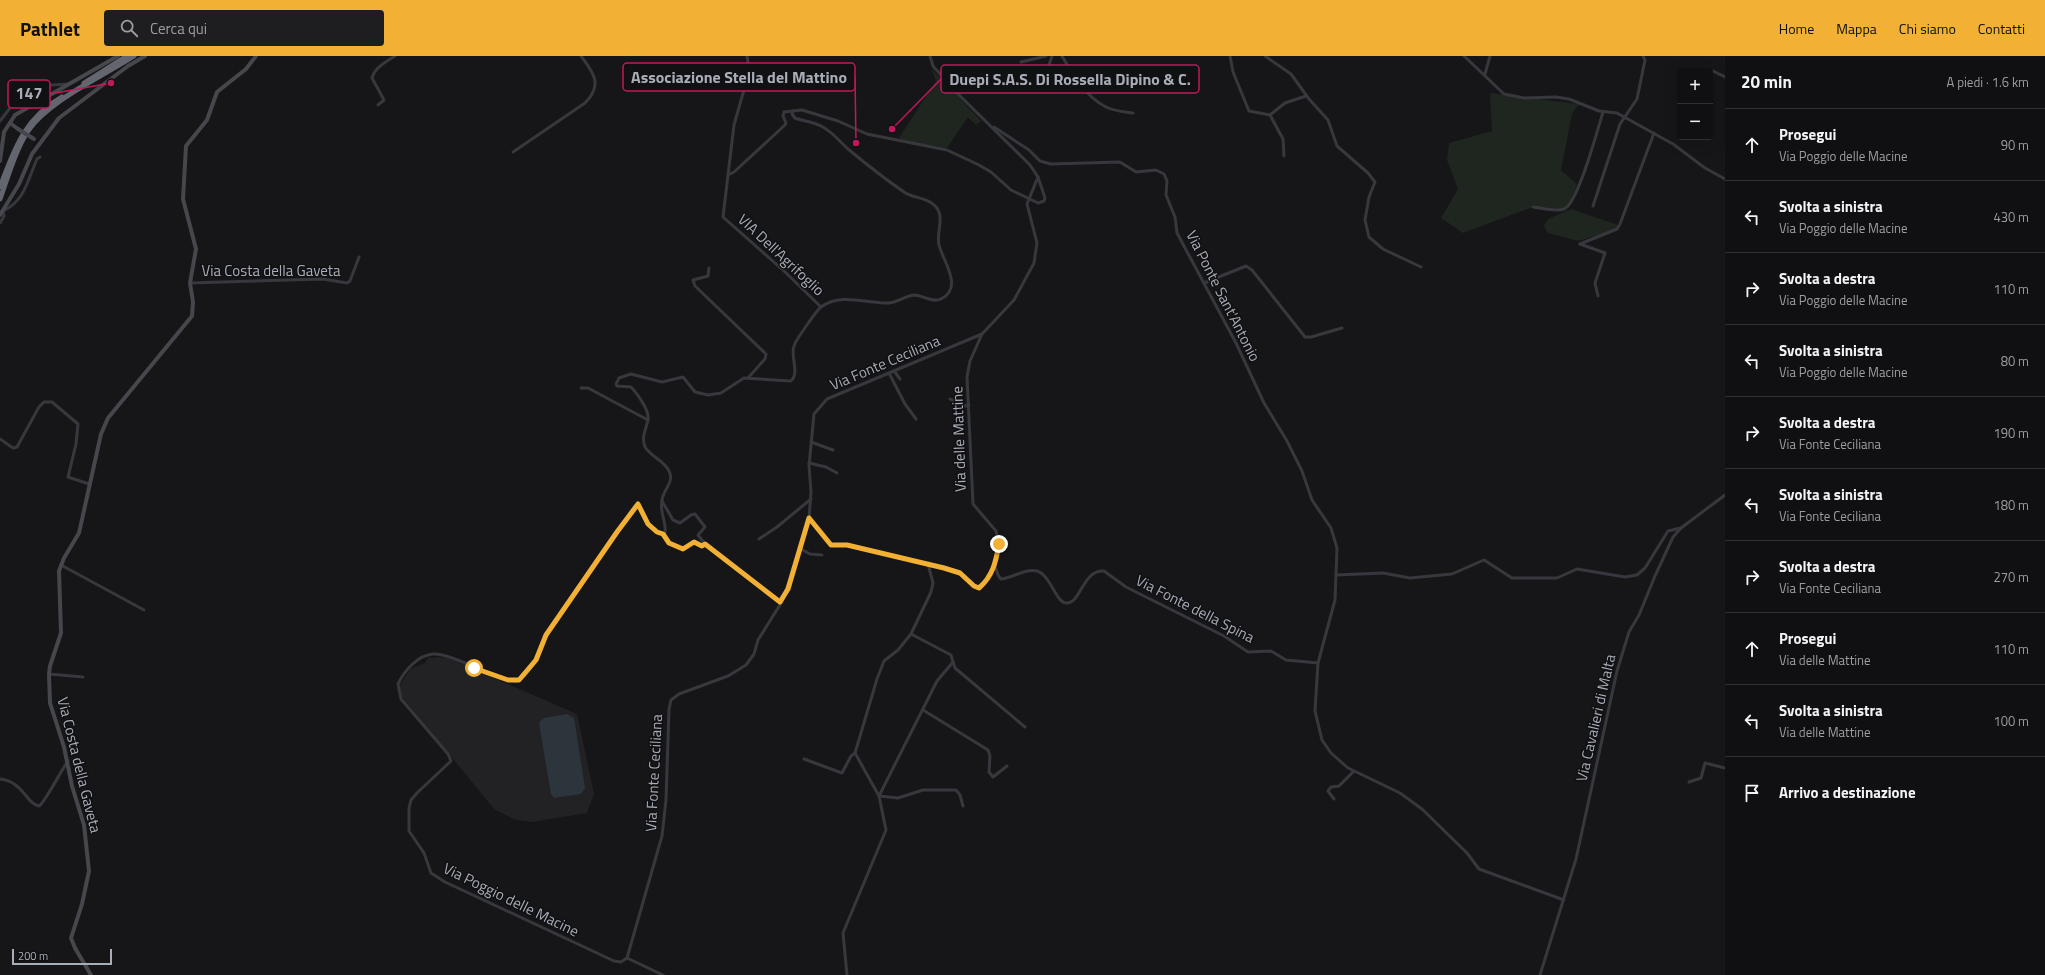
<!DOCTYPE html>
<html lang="it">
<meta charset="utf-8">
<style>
body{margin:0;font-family:"Titillium Web",sans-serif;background:#1e1e20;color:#f1f3f6}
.controls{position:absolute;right:12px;top:12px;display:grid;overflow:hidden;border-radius:4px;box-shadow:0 4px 16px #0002}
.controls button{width:36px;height:36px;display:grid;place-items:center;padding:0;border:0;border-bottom:1px solid #303032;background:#101012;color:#f1f3f6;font:20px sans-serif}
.scale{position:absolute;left:12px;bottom:10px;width:100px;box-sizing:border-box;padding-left:4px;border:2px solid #a8adb8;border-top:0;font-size:11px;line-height:14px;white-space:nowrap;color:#a8adb8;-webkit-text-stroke:3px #111113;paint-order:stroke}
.stop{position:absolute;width:12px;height:12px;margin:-9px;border:3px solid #f2b134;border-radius:50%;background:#fff}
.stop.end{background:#f2b134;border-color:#fff;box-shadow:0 1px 4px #0008}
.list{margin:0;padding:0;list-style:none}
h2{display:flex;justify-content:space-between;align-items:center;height:52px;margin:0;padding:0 16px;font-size:17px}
h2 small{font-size:13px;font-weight:400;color:#9c9d9f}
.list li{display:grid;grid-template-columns:26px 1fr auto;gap:12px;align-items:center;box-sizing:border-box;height:72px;padding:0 16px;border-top:1px solid #303032}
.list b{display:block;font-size:15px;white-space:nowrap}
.list p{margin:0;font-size:13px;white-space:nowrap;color:#9c9d9f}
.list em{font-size:13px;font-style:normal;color:#9c9d9f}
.icon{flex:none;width:22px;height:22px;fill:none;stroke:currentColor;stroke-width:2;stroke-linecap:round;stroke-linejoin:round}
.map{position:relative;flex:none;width:1725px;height:919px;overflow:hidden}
header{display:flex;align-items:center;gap:24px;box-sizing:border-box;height:56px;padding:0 20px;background:#f2b134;color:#111}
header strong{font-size:19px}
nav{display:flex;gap:22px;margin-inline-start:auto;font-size:14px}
.search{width:280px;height:36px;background:#1e1e20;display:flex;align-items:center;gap:10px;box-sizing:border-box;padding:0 14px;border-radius:4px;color:#9c9d9f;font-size:15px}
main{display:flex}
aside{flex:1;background:#101012}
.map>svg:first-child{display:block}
.built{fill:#222225}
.green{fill:#1e261f}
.water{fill:#2c353c}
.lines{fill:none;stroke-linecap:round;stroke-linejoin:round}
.street{stroke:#37383d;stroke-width:3}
.secondary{stroke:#45474d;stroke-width:4}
.highway{stroke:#63666e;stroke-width:5}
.secondary-bridge{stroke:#45474d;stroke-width:4}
.route{stroke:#f2b134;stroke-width:5}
.labels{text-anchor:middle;stroke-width:3;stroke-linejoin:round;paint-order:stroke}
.street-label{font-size:15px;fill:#a8adb8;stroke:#111113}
.leader{fill:none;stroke:#c2185b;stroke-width:1.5}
.callout-dot{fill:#c2185b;stroke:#111113;stroke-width:1.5}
.callout{fill:#111113;stroke:#c2185b;stroke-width:1.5}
.callout-label{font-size:16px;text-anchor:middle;font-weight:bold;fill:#a8adb8}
</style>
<header>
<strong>Pathlet</strong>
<div class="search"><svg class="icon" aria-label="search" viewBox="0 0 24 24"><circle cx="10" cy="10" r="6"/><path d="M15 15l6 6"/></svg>Cerca qui</div>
<nav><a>Home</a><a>Mappa</a><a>Chi siamo</a><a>Contatti</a></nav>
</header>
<main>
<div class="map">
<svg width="1725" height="919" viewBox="0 0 1725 919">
<rect width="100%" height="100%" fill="#161618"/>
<polygon class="built" points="429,601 432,602 438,601 448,602 577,658 594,738 587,757 532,766 516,764 495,754 401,640 400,629 410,613 425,607"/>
<g class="green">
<polygon points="931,12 981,65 976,69 968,61 947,92 903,85 899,82 936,25"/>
<polygon points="1490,37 1579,48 1572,58 1561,114 1577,128 1570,148 1565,153 1533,151 1463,177 1441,162 1458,133 1447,104 1449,87 1492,75"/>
<polygon points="1571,153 1618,169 1615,174 1578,185 1548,177 1544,170 1548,163"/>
</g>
<polygon class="water" points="567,658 574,662 585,732 581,738 554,742 551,738 539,667 544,662"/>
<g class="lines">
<g class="street">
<polyline points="747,0 750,18 745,30 734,69 723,161 784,215 821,251"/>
<path d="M1062,0C1073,19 1086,41 1106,51C1114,55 1125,56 1133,57"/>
<polyline points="1230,0 1233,16 1249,55 1270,59 1285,47 1306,40"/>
<polyline points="1265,0 1291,18 1309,43 1328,64 1337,90 1368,117 1375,126 1369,141 1365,164 1369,181 1383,193 1421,211"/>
<polyline points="1464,0 1504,38 1524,42 1556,41 1569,43 1599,55 1617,57 1673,88 1705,112 1725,123"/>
<polyline points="1021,6 1046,0"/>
<polyline points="690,12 698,15 750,15"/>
<polyline points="1713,15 1725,21"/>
<polyline points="1485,18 1490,0"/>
<polyline points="1041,19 1049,9 1052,0"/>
<path d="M378,49L384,44L372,22C375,11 386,6 395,0"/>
<polyline points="1270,59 1283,83 1284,100"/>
<polyline points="0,65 10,52 51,29 69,28"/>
<polyline points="994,71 1029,94 1040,105 1051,108 1120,106 1136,116 1156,114 1164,118 1167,125 1166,139 1175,161 1177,177 1236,287 1264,347 1287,385 1302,415 1312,444 1331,472 1337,492 1335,544 1318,607 1315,655 1322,684 1331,697 1348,712 1400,737 1422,753 1467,797 1479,813 1564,844"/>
<path d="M513,96L585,47C603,29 594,17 581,0"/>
<polyline points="728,119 734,116 785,69 786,67 783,60 784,56 793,55"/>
<polyline points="1593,150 1620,68 1637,43 1645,4 1643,0"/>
<path d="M1533,151C1542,152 1555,156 1564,153C1578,148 1598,72 1603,56"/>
<path d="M0,167L4,160L3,155C25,145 28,123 37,103L40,101"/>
<polyline points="1580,188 1617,173 1620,168 1654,77"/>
<polyline points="1580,188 1605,197 1595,227 1598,240"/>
<polyline points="709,212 708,220 693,224 695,230 766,298 765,303 748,322"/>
<polyline points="190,227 323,223 347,227 350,225 359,201"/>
<polyline points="1204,227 1246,210 1252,214 1305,281 1311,281 1342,272"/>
<polyline points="894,315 900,323"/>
<polyline points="889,317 905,348 916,363"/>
<polyline points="581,332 588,332 648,364"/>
<polyline points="950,343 965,350 969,349"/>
<polyline points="0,383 13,392 17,391 39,351 44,346 52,346 78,368 76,388 68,421 89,428"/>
<polyline points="811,386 833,394"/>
<polyline points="809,407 826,411 837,417"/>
<polyline points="662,445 673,464 680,467 691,459 695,458 705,471 698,479 705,488 702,490 694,486 683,493 669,487 663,478"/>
<polyline points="809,462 831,489 847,489 928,508"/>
<polyline points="759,483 777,471 811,443"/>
<polyline points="705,488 780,546"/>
<polyline points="799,492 810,498 822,499"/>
<polyline points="61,509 144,554"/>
<path d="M995,510L998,519L1001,523C1013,522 1025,512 1037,515C1051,519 1056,548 1067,547C1081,547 1083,513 1104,515L1126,531L1224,580L1248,596L1271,595L1286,604L1318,607"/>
<polyline points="1336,519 1383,517 1410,522 1452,518 1484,504 1512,522 1557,522 1577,513 1625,521 1637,519 1645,512 1668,475 1681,472"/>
<polyline points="911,578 951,599 953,606 937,625 879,740 898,742 923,734 956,734 960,739 963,750"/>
<polyline points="953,606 955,612 1025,671"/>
<polyline points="49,618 83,621"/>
<polyline points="923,654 988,694 990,700 989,716 993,721 1007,710"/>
<polyline points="804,703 842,717 851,700 855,697"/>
<path d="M0,723C24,726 26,748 39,750C44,748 62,713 68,705"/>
<polyline points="1689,726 1701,722 1705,707 1725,712"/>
<polyline points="1334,743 1328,735 1331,731 1339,730 1354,715"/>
<path d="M627,902L621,906L614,905L445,826L431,817L424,797L409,775V752L411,744L418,736L451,705L448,698L401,643L398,628C404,615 418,599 433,598C450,597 486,618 505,623C509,624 515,627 519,624C536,613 537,593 547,578C575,535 606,493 635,450L639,449C647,462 644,468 659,478L665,477C667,465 658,456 663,440C666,431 674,425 669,415C664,404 651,401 645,391C641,380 646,374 648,364C650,355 637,337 631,331L617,330L616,328L619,322L631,318L662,326L683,321L695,336L708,339L721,337L744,322L791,325C800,317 790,300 794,290C795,285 817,254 821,251C841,236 867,248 889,247C899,246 906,239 915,239C924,240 933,247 941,243C964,232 943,205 939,189C936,177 945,161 936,151C928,141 914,143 904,136C885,123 866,108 848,93C839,85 833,76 821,70C813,66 803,65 795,62L792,58L793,55L802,54L838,65L867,78L947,94L979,109L991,116L1011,134L1038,147L1044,145L1045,142L1038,121L1030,109L956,36L933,10L930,0"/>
<polyline points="627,902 662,780 666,744 669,653 671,644 679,638 728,620 746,609 754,598 758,584 783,544 809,462 811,436 809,410 814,358 827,343 982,278"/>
<polyline points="627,902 663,919"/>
<polyline points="847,919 843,877 886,774 879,740 855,697 877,623 884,605 898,594 911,578 931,536 933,527 928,508 960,517 974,530 979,531 985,526 995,510 999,488 996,475 973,448 967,321 970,305 982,278 1014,244 1034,207 1037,187 1027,148 1038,121"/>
<polyline points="1540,919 1576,803 1617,615 1629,576 1639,559 1655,520 1673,481 1681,472 1725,439"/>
</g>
<g class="secondary">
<polyline points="10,67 18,73"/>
<polyline points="0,105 4,76 15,59 118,0"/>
<polyline points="0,159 19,128 32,98 59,62 128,10 145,0"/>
<polyline points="91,919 75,892 71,882 82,848 89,815 84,769 72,730 64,691 50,647 49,618 50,610 61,577 59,515 64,502 79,477 101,378 108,362 192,260 193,246 190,227 196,193 183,143 186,90 207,64 217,36 246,13 256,0"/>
</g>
<g class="highway">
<polyline points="84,27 127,0"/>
<path d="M0,131C15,92 24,63 62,41"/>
<path d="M0,143C8,121 15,95 28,75C48,45 103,20 134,0"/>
</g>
<polyline class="secondary-bridge" points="18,73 34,83"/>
</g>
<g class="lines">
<path class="route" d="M474,612L508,624H519L536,604L546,579L617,476L638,448L648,468L657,476L663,478L669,487L683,493L694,486L702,490L705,488L780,546L788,533L809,462L831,489H847L944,512L960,517L974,530L979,532C993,520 996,505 999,488"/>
</g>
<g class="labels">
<g class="street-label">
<text transform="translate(781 199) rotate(43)" y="5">VIA Dell'Agrifoglio</text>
<text x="271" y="220">Via Costa della Gaveta</text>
<text transform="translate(1223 240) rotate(63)" y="5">Via Ponte Sant'Antonio</text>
<text transform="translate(885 307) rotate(-23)" y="5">Via Fonte Ceciliana</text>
<text transform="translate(959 383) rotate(-92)" y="5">Via delle Mattine</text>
<text transform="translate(1195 553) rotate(27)" y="5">Via Fonte della Spina</text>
<text transform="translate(1596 662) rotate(-77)" y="5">Via Cavalieri di Malta</text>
<text transform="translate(79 709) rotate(76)" y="5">Via Costa della Gaveta</text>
<text transform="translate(654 717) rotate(-87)" y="5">Via Fonte Ceciliana</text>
<text transform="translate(511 844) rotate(26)" y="5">Via Poggio delle Macine</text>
</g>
</g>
<path class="leader" d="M856 87L855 21M892 73L941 23M111 27L50 38"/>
<g class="callout-dot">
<circle cx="856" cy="87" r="4"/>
<circle cx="892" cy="73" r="4"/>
<circle cx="111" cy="27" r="4"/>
</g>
<g class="callout">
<rect x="623" y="7" width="232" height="28" rx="4"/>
<rect x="941" y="9" width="258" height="28" rx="4"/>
<rect x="8" y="24" width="42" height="28" rx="4"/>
</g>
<g class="callout-label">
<text x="739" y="27">Associazione Stella del Mattino</text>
<text x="1070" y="29">Duepi S.A.S. Di Rossella Dipino &amp; C.</text>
<text x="29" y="43">147</text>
</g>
</svg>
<div class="controls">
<button>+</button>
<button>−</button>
</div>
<div class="scale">200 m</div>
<div class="stop" style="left:474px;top:612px"></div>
<div class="stop end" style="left:999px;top:488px"></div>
</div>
<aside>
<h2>20 min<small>A piedi · 1.6 km</small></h2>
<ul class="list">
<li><svg class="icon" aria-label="ahead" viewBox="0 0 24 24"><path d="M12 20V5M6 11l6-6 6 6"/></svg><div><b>Prosegui</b><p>Via Poggio delle Macine</p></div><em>90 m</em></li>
<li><svg class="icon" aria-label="left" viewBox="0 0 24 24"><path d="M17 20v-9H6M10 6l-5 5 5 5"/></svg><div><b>Svolta a sinistra</b><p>Via Poggio delle Macine</p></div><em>430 m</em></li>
<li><svg class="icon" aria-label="right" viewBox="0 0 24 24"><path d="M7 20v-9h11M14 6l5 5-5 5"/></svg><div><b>Svolta a destra</b><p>Via Poggio delle Macine</p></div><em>110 m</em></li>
<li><svg class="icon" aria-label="left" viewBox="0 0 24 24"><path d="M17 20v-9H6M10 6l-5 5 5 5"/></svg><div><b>Svolta a sinistra</b><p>Via Poggio delle Macine</p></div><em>80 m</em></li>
<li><svg class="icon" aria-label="right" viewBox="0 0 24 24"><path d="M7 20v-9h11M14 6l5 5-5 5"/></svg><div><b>Svolta a destra</b><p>Via Fonte Ceciliana</p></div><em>190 m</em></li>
<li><svg class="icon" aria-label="left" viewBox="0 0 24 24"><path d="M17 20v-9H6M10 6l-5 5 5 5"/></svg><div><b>Svolta a sinistra</b><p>Via Fonte Ceciliana</p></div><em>180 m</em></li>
<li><svg class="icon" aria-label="right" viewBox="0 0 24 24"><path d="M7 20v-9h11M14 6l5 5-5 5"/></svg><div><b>Svolta a destra</b><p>Via Fonte Ceciliana</p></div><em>270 m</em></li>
<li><svg class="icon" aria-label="ahead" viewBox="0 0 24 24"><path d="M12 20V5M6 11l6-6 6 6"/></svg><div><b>Prosegui</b><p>Via delle Mattine</p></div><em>110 m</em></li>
<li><svg class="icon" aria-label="left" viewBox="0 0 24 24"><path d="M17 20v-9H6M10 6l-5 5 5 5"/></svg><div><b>Svolta a sinistra</b><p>Via delle Mattine</p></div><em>100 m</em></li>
<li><svg class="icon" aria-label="arrive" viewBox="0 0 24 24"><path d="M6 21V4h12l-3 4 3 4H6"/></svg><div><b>Arrivo a destinazione</b></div></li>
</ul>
</aside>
</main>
